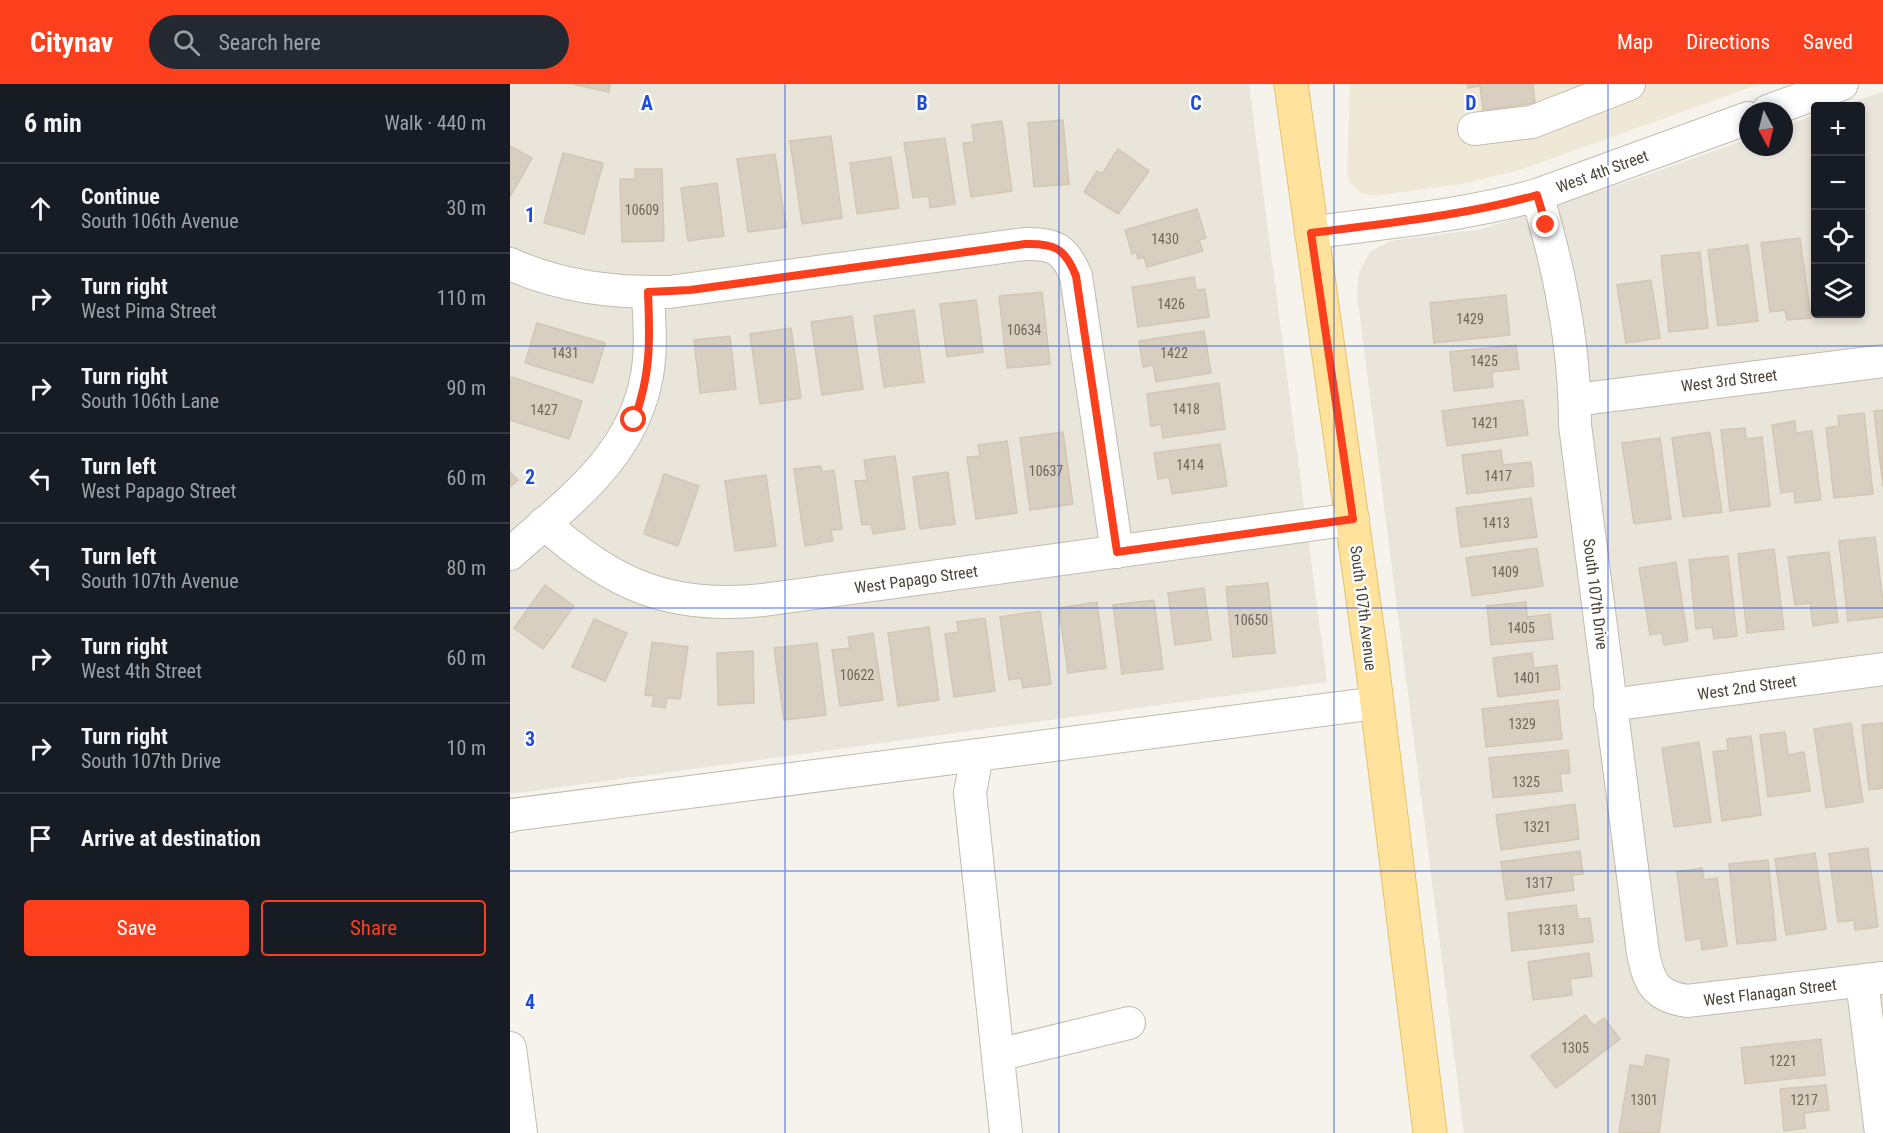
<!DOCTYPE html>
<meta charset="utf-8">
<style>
body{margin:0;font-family:"Roboto Condensed",sans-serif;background:#242831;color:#f1f3f6}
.controls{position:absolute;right:18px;top:18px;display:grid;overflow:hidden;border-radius:6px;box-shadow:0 3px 9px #0003}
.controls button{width:54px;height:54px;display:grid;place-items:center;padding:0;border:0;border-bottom:2px solid #363941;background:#171b24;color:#f1f3f6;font:30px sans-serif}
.compass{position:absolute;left:1229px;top:18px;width:54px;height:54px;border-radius:50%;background:#171b24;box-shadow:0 3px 9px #0003;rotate:173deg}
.stop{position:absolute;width:18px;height:18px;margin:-14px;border:4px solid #fc3f1d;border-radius:50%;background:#fff}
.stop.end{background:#fc3f1d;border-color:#fff;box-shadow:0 2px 6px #0008}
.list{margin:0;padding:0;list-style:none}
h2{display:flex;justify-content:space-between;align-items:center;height:78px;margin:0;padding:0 24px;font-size:26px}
h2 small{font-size:20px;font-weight:400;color:#9ea1a6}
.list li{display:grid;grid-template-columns:39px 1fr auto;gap:18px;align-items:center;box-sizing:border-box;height:90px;padding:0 24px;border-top:2px solid #363941}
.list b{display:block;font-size:22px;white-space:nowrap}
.list p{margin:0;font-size:20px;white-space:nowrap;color:#9ea1a6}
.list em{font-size:20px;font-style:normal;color:#9ea1a6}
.actions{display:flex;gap:12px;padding:18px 24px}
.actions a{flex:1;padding:14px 0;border:2px solid #fc3f1d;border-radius:6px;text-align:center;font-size:21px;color:#fc3f1d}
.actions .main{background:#fc3f1d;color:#fff}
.icon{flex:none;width:33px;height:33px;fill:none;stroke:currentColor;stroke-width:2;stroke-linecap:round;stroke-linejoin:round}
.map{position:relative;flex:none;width:1373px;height:1049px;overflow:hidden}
header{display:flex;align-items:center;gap:36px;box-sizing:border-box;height:84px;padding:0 30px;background:#fc3f1d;color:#fff}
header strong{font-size:28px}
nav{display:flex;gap:33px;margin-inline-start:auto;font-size:21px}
.search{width:420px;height:54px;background:#242831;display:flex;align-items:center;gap:15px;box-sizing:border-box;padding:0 21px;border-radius:33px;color:#9ea1a6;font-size:22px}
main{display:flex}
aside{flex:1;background:#171b24}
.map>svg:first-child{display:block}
.residential{fill:#eae5da}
.education{fill:#efe8d6}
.building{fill:#d8cfc1;stroke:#d3c7b4;stroke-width:1.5}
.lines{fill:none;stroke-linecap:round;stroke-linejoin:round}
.minor-casing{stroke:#c2bbae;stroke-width:34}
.major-casing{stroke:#e6c16a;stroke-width:35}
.minor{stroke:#fff;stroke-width:32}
.major{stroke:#ffe39c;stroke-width:33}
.route{stroke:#fc3f1d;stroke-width:8}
.grid{fill:none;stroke:#1d4ed8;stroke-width:1.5;stroke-opacity:0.55}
.labels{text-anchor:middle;stroke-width:4.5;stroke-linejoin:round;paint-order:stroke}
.number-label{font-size:14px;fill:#6e675b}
.street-label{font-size:16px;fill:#4b4439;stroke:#fff}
.grid-label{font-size:20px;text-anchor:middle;font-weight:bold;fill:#1d4ed8;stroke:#fff;stroke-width:4.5;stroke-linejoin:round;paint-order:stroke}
</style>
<header>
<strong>Citynav</strong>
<div class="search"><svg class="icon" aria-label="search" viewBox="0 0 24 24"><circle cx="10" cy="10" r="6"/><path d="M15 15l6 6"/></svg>Search here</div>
<nav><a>Map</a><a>Directions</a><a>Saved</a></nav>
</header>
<main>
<aside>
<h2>6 min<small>Walk · 440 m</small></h2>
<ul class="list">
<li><svg class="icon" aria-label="ahead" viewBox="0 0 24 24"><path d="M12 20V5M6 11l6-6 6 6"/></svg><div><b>Continue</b><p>South 106th Avenue</p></div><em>30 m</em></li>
<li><svg class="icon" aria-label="right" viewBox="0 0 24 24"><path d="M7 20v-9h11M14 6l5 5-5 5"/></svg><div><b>Turn right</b><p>West Pima Street</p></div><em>110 m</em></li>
<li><svg class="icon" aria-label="right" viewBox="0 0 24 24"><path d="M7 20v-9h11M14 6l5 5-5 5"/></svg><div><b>Turn right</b><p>South 106th Lane</p></div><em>90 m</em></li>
<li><svg class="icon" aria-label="left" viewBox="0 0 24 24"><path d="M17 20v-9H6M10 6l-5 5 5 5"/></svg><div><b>Turn left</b><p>West Papago Street</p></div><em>60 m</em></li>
<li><svg class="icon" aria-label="left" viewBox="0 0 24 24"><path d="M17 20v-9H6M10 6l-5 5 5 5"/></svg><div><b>Turn left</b><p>South 107th Avenue</p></div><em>80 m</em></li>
<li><svg class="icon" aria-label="right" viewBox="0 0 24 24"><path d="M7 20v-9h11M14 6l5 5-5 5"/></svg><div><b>Turn right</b><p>West 4th Street</p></div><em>60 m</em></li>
<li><svg class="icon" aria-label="right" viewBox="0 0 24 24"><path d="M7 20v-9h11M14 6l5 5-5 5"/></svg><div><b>Turn right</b><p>South 107th Drive</p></div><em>10 m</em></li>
<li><svg class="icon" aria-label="arrive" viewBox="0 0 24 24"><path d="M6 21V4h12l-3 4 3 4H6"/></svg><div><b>Arrive at destination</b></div></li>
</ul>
<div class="actions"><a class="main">Save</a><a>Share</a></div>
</aside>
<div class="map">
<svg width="1373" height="1049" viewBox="0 0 1373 1049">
<rect width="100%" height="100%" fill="#f6f3ec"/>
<g class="residential">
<polygon points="0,0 739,0 817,598 0,710"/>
<polygon points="1373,8 1373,1049 954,1049 847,210 849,188 860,168 880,157 972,145 1131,93 1238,55 1238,63 1274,63 1274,42 1305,31 1306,230 1350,230 1350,22 1330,22"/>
</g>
<polygon class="education" points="840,0 1250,0 1010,86 951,100 865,112 851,109 840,98 837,89"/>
<g class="building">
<polygon points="62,0 100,0 99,8"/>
<polygon points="957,0 1023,0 1025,19 973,26 970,2 958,4"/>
<polygon points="553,36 559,100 524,103 518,39"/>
<polygon points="492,37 502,107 461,113 453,59 464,58 462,41"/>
<polygon points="321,52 332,134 292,140 280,57"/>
<polygon points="435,54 445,120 420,124 419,112 403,114 394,59"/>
<polygon points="0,62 22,74 0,113"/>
<polygon points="608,65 639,87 608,130 574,108 587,87 592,90"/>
<polygon points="53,69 93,79 74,150 34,139"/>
<polygon points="265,70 276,143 238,148 227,75"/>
<polygon points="381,73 389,124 347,130 340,79"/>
<polygon points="125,85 152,85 154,157 112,158 110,95 125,95"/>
<polygon points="207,99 214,152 178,157 171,104"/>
<polygon points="687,125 696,154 689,156 693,167 637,183 634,173 628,175 626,168 622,170 615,146"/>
<polygon points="1306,152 1306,177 1302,153"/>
<polygon points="1290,154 1301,234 1277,236 1275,226 1260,228 1251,159"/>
<polygon points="1238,161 1248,237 1208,242 1198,166"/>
<polygon points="1190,168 1198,244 1159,248 1151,172"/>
<polygon points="684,193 686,206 695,205 699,233 628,243 622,203"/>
<polygon points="1141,196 1150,254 1116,259 1107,201"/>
<polygon points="532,208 540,280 497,284 489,212"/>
<polygon points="996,211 1000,251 924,259 920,219"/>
<polygon points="466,216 473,268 437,273 430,220"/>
<polygon points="404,226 414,298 374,303 364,232"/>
<polygon points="342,232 353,305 312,311 301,238"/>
<polygon points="27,239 95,259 83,299 15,279"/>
<polygon points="281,244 291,314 250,320 240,250"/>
<polygon points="694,247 701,289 646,298 643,281 633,283 629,257"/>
<polygon points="220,252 226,305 190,309 184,256"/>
<polygon points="1006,261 1009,285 982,288 983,303 944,307 940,268"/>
<polygon points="2,293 72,317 59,355 0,336 0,299"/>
<polygon points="709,299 715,345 653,354 651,340 641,342 637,310"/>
<polygon points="1013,316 1018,351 937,362 932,327"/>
<polygon points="1373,326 1373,403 1364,327"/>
<polygon points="1354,329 1363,410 1324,414 1316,344 1329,342 1328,332"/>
<polygon points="1285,337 1286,349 1302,347 1311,416 1285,419 1284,407 1271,409 1262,341"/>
<polygon points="1235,344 1236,355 1252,353 1260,422 1220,427 1211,346"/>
<polygon points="553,348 563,420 520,426 510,354"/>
<polygon points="1200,348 1212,428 1173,433 1162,354"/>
<polygon points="1150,354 1161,435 1124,440 1112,359"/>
<polygon points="497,357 507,429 466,435 457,373 470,372 468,361"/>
<polygon points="710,360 717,402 662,410 659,393 648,395 644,369"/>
<polygon points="991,366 993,381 1021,378 1024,402 957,410 952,371"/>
<polygon points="385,372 395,445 363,450 361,440 352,441 345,397 357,396 354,376"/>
<polygon points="311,382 312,388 324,386 332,445 321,446 323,457 295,462 284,385"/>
<polygon points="0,388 8,396 0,403"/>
<polygon points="438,388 445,440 410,445 403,393"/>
<polygon points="154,390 189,402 168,462 134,450"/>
<polygon points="256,391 266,462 225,467 215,397"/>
<polygon points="1021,414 1027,453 951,463 946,424"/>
<polygon points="1365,453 1373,519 1373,533 1338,537 1329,457"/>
<polygon points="1027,464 1033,502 962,512 956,474"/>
<polygon points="1264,465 1274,545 1237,549 1228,470"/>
<polygon points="1319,468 1328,538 1303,542 1300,519 1285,521 1278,473"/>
<polygon points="1218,472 1227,552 1204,555 1202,543 1186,545 1179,476"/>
<polygon points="1166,478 1178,557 1154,561 1152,549 1140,551 1129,484"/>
<polygon points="758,499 765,569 723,573 716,503"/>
<polygon points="35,501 64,522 33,565 4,544"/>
<polygon points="694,504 701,556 665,561 658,509"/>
<polygon points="644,516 653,585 612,590 603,521"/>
<polygon points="587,518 596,584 558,589 549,524"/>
<polygon points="1016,518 1017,533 1040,530 1043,555 981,561 977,522"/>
<polygon points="530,527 541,600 513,604 511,594 499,596 490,533"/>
<polygon points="475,534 485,607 444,613 435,550 448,548 447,538"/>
<polygon points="84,535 117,549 95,597 62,583"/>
<polygon points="419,543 429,616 388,622 378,549"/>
<polygon points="363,549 373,616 330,622 322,566 340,564 338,553"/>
<polygon points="142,558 178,563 170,615 157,614 155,624 142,622 144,612 135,611"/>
<polygon points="307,559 316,631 274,636 264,564"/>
<polygon points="243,567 244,619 208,621 207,569"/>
<polygon points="1022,569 1024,584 1047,581 1050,605 988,613 983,574"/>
<polygon points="1048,616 1052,655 976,663 972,625"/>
<polygon points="1341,639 1353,718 1316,724 1304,645"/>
<polygon points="1373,639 1373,704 1359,706 1352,641"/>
<polygon points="1275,648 1278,671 1294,668 1300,707 1258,713 1250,651"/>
<polygon points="1241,652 1251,731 1212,737 1203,668 1218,666 1217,655"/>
<polygon points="1189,658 1201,738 1164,743 1152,664"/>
<polygon points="1058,666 1060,689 1050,690 1052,707 983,714 979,674"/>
<polygon points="1065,720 1069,755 991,766 986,731"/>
<polygon points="1358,764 1368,843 1345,846 1344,836 1328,838 1319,770"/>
<polygon points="1070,767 1073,790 1062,791 1064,806 996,816 991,778"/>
<polygon points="1305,769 1316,845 1276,851 1265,775"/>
<polygon points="1258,776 1266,856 1227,860 1219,780"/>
<polygon points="1192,784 1194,796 1207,794 1217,862 1192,866 1191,854 1176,857 1167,788"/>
<polygon points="1066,821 1068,835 1080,834 1083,858 1002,867 998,829"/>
<polygon points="1079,869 1082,892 1060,895 1062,911 1023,916 1018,878"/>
<polygon points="1075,931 1084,942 1094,934 1110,955 1046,1004 1021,972"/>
<polygon points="1311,955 1315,991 1235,1000 1231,964"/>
<polygon points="1136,971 1159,975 1149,1049 1109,1048 1120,981 1134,983"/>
<polygon points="1316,1001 1319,1026 1294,1029 1295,1044 1274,1047 1270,1005"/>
</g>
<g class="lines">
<defs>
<g id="minor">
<polyline points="1258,27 1332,0"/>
<polyline points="964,45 1022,38 1119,0"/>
<path d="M1027,111C1050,186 1065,262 1065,341L1133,869C1139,899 1145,912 1177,917L1373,894"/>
<path d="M801,149C877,138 953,132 1027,111L1238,34"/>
<path d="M0,180C51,203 104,209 159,208L515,160C544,159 555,165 566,192L607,468"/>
<polyline points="1065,316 1373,277"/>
<path d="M34,439C102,501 161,526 254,516L843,435"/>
<path d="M0,470C58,418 123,373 137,291C142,264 139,236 138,208"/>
<polyline points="1100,621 1373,585"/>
<polyline points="0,732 2,731 467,671"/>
<polyline points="1352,897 1371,1049"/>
<polyline points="0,964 11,1049"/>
<polyline points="488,971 619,939"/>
<polyline points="496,1049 460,709 467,671 867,619"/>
</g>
<polyline id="major" points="781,0 862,579 920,1049"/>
</defs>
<use href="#minor" class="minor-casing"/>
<use href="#major" class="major-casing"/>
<use href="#minor" class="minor"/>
<use href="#major" class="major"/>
</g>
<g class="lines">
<path class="route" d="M124,336C141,291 140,256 138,208L180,206L515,160C544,159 555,164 566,192L607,468L843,435L801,149C877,139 953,132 1027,111L1036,141"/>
</g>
<path class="grid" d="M275,0V1049M549,0V1049M824,0V1049M1098,0V1049M0,262H1373M0,524H1373M0,787H1373"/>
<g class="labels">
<g class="number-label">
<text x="132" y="131">10609</text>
<text x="655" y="160">1430</text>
<text x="661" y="225">1426</text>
<text x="960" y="240">1429</text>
<text x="514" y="251">10634</text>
<text x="55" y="274">1431</text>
<text x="664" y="274">1422</text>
<text x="974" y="282">1425</text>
<text x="676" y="330">1418</text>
<text x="34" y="331">1427</text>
<text x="975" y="344">1421</text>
<text x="680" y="386">1414</text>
<text x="536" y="392">10637</text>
<text x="988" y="397">1417</text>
<text x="986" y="444">1413</text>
<text x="995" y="493">1409</text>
<text x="741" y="541">10650</text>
<text x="1011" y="549">1405</text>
<text x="347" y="596">10622</text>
<text x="1017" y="599">1401</text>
<text x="1012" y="645">1329</text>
<text x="1016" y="703">1325</text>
<text x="1027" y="748">1321</text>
<text x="1029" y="804">1317</text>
<text x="1041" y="851">1313</text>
<text x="1065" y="969">1305</text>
<text x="1273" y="982">1221</text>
<text x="1134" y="1021">1301</text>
<text x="1294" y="1021">1217</text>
</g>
<g class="street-label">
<text transform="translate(1092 87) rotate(-20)" y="6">West 4th Street</text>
<text transform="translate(1219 296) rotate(-7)" y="6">West 3rd Street</text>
<text transform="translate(406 495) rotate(-8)" y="6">West Papago Street</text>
<text transform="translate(1086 510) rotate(83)" y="6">South 107th Drive</text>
<text transform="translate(854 524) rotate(83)" y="6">South 107th Avenue</text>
<text transform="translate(1237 603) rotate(-8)" y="6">West 2nd Street</text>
<text transform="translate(1260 908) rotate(-7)" y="6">West Flanagan Street</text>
</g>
</g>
<g class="grid-label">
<text x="137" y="26">A</text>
<text x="412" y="26">B</text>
<text x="686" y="26">C</text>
<text x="961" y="26">D</text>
<text x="20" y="138">1</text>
<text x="20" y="400">2</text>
<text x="20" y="662">3</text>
<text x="20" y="925">4</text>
</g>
</svg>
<div class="controls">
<button>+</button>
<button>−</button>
<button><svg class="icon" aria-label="locate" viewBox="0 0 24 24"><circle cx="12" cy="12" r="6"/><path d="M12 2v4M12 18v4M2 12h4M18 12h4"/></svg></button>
<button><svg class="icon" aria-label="layers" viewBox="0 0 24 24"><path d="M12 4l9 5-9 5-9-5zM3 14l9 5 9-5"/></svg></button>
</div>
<svg class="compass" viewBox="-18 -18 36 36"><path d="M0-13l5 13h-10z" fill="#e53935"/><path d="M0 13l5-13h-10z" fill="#9ea1a6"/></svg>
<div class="stop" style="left:124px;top:336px"></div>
<div class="stop end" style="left:1036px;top:141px"></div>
</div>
</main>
